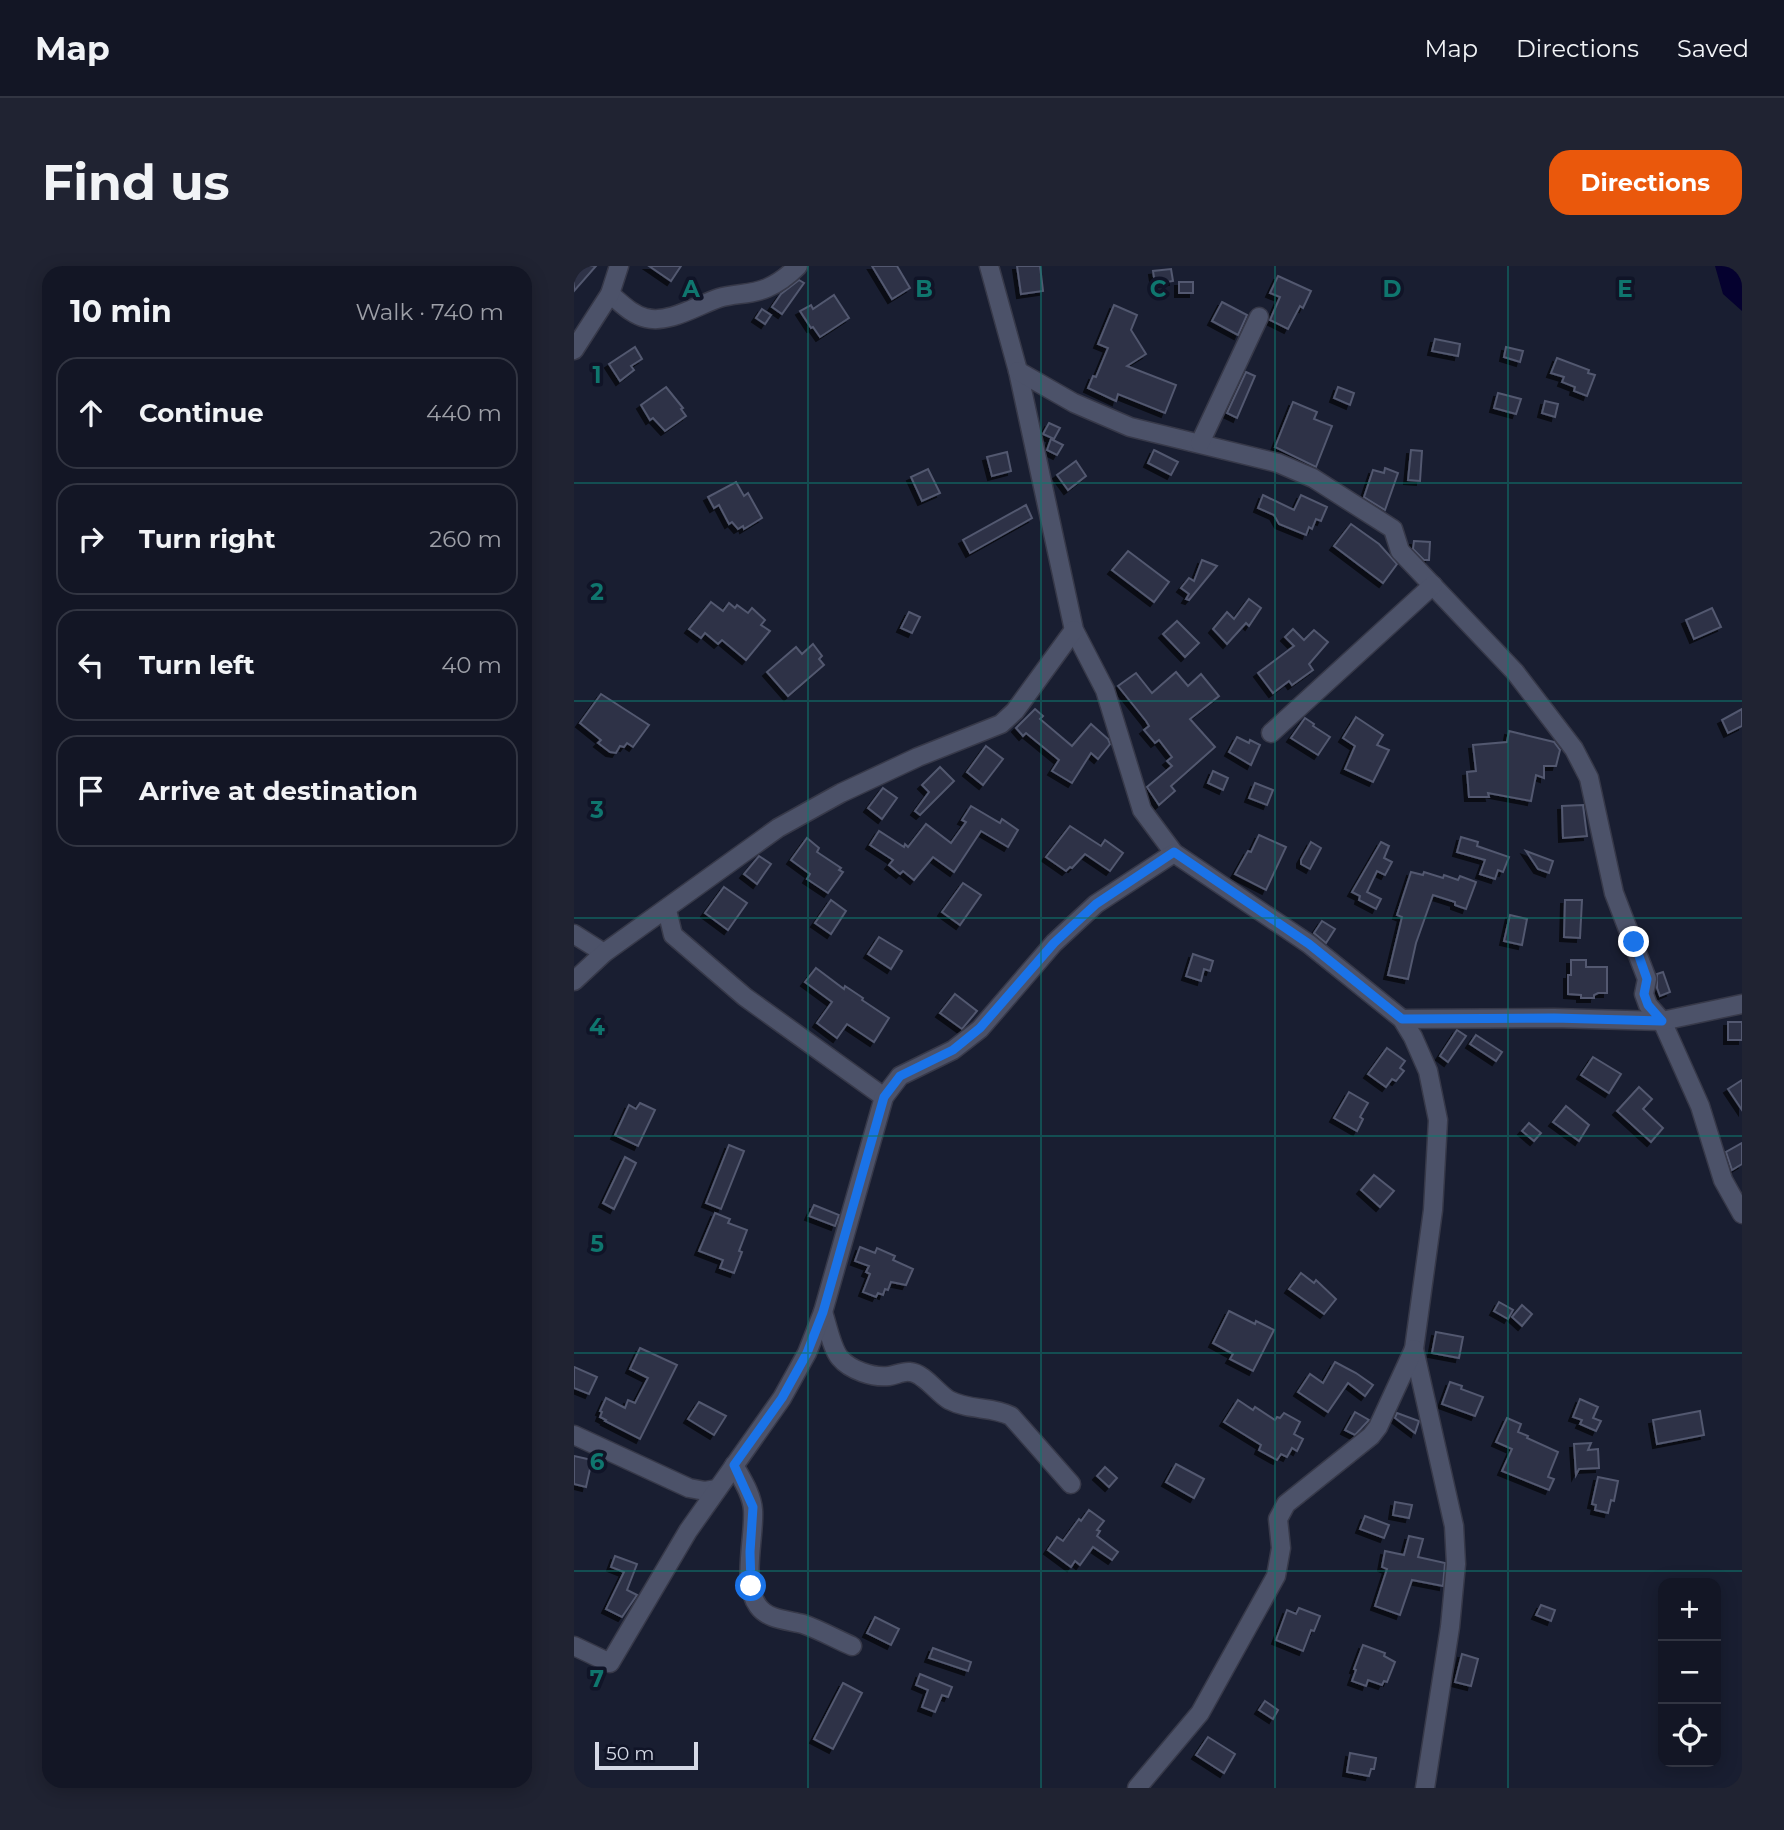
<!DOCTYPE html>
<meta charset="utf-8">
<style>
body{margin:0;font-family:Montserrat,sans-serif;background:#202332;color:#f1f3f6}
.controls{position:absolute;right:21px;bottom:21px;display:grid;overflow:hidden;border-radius:14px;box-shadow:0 4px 18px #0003}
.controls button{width:63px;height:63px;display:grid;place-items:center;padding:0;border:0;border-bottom:2px solid #323542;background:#131625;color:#f1f3f6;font:35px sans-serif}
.scale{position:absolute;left:21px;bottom:18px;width:103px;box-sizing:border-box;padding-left:7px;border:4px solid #d5d9e6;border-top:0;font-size:19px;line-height:24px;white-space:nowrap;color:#d5d9e6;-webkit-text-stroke:5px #101427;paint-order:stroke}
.stop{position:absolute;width:21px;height:21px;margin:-16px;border:5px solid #1a73e8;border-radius:50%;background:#fff}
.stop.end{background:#1a73e8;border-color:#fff;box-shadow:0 2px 7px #0008}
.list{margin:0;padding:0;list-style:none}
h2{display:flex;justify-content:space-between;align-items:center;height:91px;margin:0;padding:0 28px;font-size:30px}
h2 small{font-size:23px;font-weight:400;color:#9d9fa7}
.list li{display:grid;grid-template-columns:46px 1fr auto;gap:21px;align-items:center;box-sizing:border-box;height:112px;margin:0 14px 14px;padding:0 14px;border:2px solid #323542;border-radius:21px}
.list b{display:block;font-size:26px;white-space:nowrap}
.list em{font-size:23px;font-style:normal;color:#9d9fa7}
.icon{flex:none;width:38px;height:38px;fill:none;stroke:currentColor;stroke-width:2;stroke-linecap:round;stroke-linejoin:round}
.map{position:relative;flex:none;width:1168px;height:1522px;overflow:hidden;border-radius:21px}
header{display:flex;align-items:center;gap:42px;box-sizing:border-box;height:98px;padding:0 35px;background:#131625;border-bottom:2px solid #323542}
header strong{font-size:33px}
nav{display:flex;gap:38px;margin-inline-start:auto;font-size:24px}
.intro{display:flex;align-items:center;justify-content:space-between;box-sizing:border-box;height:168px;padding:0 42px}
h1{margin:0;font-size:49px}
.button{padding:18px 32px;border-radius:21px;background:#ea580c;color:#fff;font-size:24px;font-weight:700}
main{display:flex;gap:42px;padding:0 42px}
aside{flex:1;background:#131625;border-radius:21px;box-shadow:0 4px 18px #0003}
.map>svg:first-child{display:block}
.water{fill:#05012f}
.building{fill:#2d3247;stroke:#52586f;stroke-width:2;filter:url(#shadow)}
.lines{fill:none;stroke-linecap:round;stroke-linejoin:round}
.minor-casing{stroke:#373949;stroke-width:21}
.minor{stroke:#4c5269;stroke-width:18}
.route{stroke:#1a73e8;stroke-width:9}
.grid{fill:none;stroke:#0f766e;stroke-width:2;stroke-opacity:0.55}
.grid-label{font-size:23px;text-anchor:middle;font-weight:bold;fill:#0f766e;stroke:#101427;stroke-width:7;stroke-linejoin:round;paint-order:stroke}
</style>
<header>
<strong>Map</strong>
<nav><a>Map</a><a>Directions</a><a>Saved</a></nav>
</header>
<div class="intro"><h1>Find us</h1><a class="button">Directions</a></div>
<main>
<aside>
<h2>10 min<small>Walk · 740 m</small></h2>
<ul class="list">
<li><svg class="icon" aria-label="ahead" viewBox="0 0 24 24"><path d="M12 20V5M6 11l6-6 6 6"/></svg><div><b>Continue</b></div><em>440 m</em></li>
<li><svg class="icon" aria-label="right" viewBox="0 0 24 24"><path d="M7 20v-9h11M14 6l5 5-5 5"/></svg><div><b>Turn right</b></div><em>260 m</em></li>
<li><svg class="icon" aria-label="left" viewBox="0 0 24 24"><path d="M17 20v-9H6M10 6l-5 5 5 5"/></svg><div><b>Turn left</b></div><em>40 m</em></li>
<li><svg class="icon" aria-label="arrive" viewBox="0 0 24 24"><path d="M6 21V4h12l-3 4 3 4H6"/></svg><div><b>Arrive at destination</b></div></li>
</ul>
</aside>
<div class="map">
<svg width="1168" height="1522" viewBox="0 0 1168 1522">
<defs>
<filter id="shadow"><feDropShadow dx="-4" dy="4" stdDeviation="0" flood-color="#0009"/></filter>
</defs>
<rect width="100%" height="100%" fill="#191e31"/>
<polygon class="water" points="1141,0 1168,0 1168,45 1149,28"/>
<g class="building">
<polygon points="0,0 22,0 0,25"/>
<polygon points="75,0 107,0 97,15"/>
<polygon points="298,0 323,0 336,22 318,33"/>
<polygon points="443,0 466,0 469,25 447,28"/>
<polygon points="597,3 599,15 581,18 579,5"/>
<polygon points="704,10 737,25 729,42 726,40 714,63 696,54 706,31 696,27"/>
<polygon points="225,14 230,17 208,48 198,41 207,28"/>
<rect x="605" y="16" width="14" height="11"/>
<polygon points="260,29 275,52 246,71 239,61 237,62 226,45 237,39 239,43"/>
<polygon points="648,36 673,49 664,69 638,55"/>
<polygon points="540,39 563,49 557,64 572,88 553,100 602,119 591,147 544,128 542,135 514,122 519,110 522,111 534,82 524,78"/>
<polygon points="188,43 197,49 191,58 182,52"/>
<polygon points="861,73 886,78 884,90 858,85"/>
<polygon points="61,81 68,93 57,100 60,104 46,115 35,98"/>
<polygon points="932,81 949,85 946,96 930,91"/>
<polygon points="983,92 1015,104 1014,107 1021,109 1013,130 1000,125 1001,121 988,116 990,111 977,107"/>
<polygon points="672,106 681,110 663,152 653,147"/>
<polygon points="92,121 109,142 107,143 112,150 91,165 79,152 76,154 67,139"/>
<polygon points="764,121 780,127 776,139 760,132"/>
<polygon points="924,127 947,133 942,148 920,142"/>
<polygon points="971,135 984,138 981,151 968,147"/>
<polygon points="719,136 743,146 740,153 758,160 742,201 701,181"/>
<polygon points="475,157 486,162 480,173 469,168"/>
<polygon points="477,173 489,179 483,189 473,184"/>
<polygon points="580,184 604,196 597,209 574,197"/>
<polygon points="837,184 848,185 846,215 834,214"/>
<polygon points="433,186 437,205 418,210 413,191"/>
<polygon points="502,195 512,210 494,224 483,209"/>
<polygon points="811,202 824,207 811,244 790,231 799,204 810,207"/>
<polygon points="354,203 366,227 348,235 337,211"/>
<polygon points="162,216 170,230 174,227 188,252 170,263 169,260 164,263 158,256 155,258 145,239 140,242 134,231"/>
<polygon points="689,229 720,244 727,229 753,241 747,255 742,253 738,263 735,261 732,269 705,258 700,249 684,242"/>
<polygon points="452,239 458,252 396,287 389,274"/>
<polygon points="777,258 805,278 823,298 809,317 760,280"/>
<polygon points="840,275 856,276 855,294 850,294 839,283"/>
<polygon points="554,285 595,316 580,336 538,304"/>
<polygon points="628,294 643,300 615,334 612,333 615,328 607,322 615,312 620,315"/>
<polygon points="675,333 687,342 675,360 672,357 653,378 639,363 653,346 660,353"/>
<polygon points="137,336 149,345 155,337 161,342 163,339 174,347 178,342 191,354 187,359 196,365 172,394 148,374 144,378 131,367 127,372 115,363"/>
<polygon points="1138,342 1147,361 1120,373 1112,354"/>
<polygon points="335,346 346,351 338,367 327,362"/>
<polygon points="603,355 625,377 611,391 589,368"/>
<polygon points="719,363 730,374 740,364 754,376 735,398 739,404 718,419 715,415 699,427 684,407 720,380 711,371"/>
<polygon points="239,378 248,390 245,393 250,399 214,430 193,406 222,381 228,388"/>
<polygon points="602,406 614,420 627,408 645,430 616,453 641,481 597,520 601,525 585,539 573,521 598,500 593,495 598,491 585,474 581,477 570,464 575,460 572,455 544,420 562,407 578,427"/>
<polygon points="27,428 75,459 59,481 53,477 50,481 46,480 42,487 36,486 24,477 27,474 6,457"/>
<polygon points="461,443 469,450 466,453 498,480 517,458 534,473 536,478 524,493 517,487 498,517 478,505 485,494 452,467 449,470 442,462"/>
<polygon points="1168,443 1168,460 1154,467 1148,454"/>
<polygon points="782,451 809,469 803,479 815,484 799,516 771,503 781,480 769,472"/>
<polygon points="731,452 740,458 739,460 756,471 744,489 717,472"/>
<polygon points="935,465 980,476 986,484 982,500 970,500 970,512 962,509 957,535 914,527 915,531 895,531 893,506 902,505 899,479 933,476"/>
<polygon points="663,471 675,477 676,474 686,479 677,499 655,486"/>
<polygon points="412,480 429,493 409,519 393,506"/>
<polygon points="366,501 380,515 346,549 341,545 355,526 348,519"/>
<polygon points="639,505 654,512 649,524 634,517"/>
<polygon points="681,517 699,524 693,539 675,532"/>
<polygon points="309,522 323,532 308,553 294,542"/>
<polygon points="1009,539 1013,570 989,572 988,540"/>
<polygon points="397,540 426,557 428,553 444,564 434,581 407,565 380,606 359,591 340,614 329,605 326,608 315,599 319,594 296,579 305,565 330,581 331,578 334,581 352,558 377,577 392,556 388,554"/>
<polygon points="496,560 527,580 531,574 549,587 536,605 511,588 498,602 496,601 492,605 472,591"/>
<polygon points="685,569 712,581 692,624 661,608 674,585 677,586"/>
<polygon points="887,571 904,576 903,580 935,591 929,606 924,604 921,613 906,608 911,594 883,586"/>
<polygon points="233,572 245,582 243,586 267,602 265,604 269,606 254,627 233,613 236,608 217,594"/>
<polygon points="737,576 747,582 736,603 727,598 727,594"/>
<polygon points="807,576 815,580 810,592 818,596 811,609 803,605 793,626 807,633 802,643 785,634 786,630 778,626"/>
<polygon points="952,585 979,595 975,607 964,603"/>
<polygon points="185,590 197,598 183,618 170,608"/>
<polygon points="837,606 849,609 850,606 869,612 870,609 884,614 886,610 902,616 892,643 881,639 881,636 859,629 842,677 834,713 814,709 828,651 823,649"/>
<polygon points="389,617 407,629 386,659 368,646"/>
<polygon points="150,621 173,637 154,664 131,647"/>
<polygon points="257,634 272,645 257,668 241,657"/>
<polygon points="991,634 1008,634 1006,672 990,671"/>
<polygon points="936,649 953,653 948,679 930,675"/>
<polygon points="748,655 761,663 752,677 740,667"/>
<polygon points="305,671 328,685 317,703 294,688"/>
<polygon points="619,688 639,695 636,705 630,703 627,715 612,710"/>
<polygon points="997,694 1012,694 1012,701 1033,701 1033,727 1024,727 1020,729 1020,732 1007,732 1007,729 994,728 994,709 997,709"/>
<polygon points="242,702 270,723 271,720 289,732 288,734 315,752 300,776 273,758 263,772 243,757 258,736 231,716"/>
<polygon points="1089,706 1096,726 1086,730 1083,722 1083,708"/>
<polygon points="381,728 403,745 388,763 366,747"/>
<rect x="1154" y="756" width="14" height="18"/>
<polygon points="883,764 892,770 874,796 866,790"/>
<polygon points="902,769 928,786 922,795 896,778"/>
<polygon points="813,782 831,795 826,802 830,805 822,815 818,813 812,821 794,808"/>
<polygon points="1019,791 1047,808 1035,827 1007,809"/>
<polygon points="1168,814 1168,844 1154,823"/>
<polygon points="1065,821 1078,833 1069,843 1089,862 1077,876 1043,845"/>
<polygon points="775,826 794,837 786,851 789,853 783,865 760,852"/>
<polygon points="66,837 81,844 64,880 41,869 55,839 62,843"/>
<polygon points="992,840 1015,859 1005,875 979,856"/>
<polygon points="955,857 967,867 960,875 948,865"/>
<polygon points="1168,877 1168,898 1158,904 1152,886"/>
<polygon points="155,879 170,885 147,943 132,937"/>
<polygon points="51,891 62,897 40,943 29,937"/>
<polygon points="800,909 820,925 806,941 787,924"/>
<polygon points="240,939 265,949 261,960 235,950"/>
<polygon points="141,947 156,953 154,957 173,964 165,985 168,986 160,1007 146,1002 149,994 125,985"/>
<polygon points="286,981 301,987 303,982 321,990 319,994 339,1003 332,1019 317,1016 314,1024 311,1023 309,1029 304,1027 302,1031 289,1026 296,1008 292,1006 295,1000 281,995"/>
<polygon points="727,1007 740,1017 742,1014 762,1033 750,1048 715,1023"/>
<polygon points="925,1036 939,1044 934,1053 920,1045"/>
<polygon points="948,1039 958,1048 948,1060 938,1051"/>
<polygon points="655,1045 681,1058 682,1055 700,1064 679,1105 656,1093 659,1088 639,1077"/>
<polygon points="862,1066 889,1071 885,1092 858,1087"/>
<polygon points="66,1082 103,1099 66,1173 31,1155 32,1154 26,1151 28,1146 26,1145 32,1132 51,1142 54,1134 61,1137 74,1112 56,1103"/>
<polygon points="761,1096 782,1107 799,1119 791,1130 774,1117 754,1146 724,1126 736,1108 749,1117"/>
<polygon points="0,1101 23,1111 15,1128 0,1122"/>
<polygon points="876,1116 888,1120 887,1123 909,1131 901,1150 868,1138"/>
<polygon points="1006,1133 1024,1141 1019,1152 1027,1155 1022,1165 1006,1158 1008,1154 999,1151"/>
<polygon points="664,1134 679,1144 681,1141 701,1154 703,1151 706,1152 710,1147 726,1156 720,1168 729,1173 723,1185 718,1182 713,1191 707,1188 703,1194 685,1184 687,1179 650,1156"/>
<polygon points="125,1136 152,1150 140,1169 114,1153"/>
<polygon points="1126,1145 1130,1169 1083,1178 1079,1154"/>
<polygon points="781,1146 795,1154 781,1169 771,1164"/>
<polygon points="823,1147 845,1155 841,1167 821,1152"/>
<polygon points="933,1152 947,1158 944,1166 954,1170 953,1172 984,1186 974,1211 980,1213 975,1224 928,1205 938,1183 922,1176"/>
<polygon points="1017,1177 1014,1184 1024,1183 1025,1202 1005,1203 1002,1209 1000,1178"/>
<polygon points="0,1190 18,1194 12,1221 0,1218"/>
<polygon points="602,1198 630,1213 620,1232 592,1216"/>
<polygon points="531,1201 543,1212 535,1221 523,1210"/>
<polygon points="1024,1211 1044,1215 1040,1235 1037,1234 1034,1247 1021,1244 1022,1239 1018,1238"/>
<polygon points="821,1236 838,1239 835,1252 819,1249"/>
<polygon points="515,1244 530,1255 523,1264 526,1265 523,1270 544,1286 538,1294 519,1281 506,1299 501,1295 497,1301 474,1284 483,1271 489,1275 505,1253 507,1255"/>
<polygon points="791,1250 815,1259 810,1272 786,1263"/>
<polygon points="835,1270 849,1273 844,1291 871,1297 869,1320 838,1314 826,1349 801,1340 813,1303 808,1301 811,1285 830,1289"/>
<polygon points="41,1290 63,1298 53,1324 63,1329 48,1351 32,1343 50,1306 37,1301"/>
<polygon points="967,1339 981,1344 977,1355 962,1349"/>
<polygon points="725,1342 746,1350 740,1365 737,1364 729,1385 702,1374 713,1344 722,1348"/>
<polygon points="301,1351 325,1363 317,1379 293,1367"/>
<polygon points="789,1379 811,1387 810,1390 821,1396 813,1416 810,1415 808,1419 794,1414 792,1420 778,1415 782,1404 780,1403"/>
<polygon points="359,1382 397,1396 394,1405 355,1392"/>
<polygon points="888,1388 904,1393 897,1420 881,1416"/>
<polygon points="346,1408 378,1421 374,1431 368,1429 361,1446 348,1441 354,1424 342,1419"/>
<polygon points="269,1417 288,1427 259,1483 240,1473"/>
<polygon points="691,1435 704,1444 699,1453 685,1444"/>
<polygon points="634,1471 661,1488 650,1507 622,1489"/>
<polygon points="776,1487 802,1492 800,1503 797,1503 795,1510 773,1506"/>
</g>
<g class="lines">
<defs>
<g id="minor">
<polyline points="415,0 444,105 500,364 531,424 568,544 600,587 735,678 828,753 839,771 854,805 864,854 859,944 840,1083 880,1260 882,1298 876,1361 851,1522"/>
<path d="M36,28C47,37 58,49 72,52C95,58 124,39 145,32C161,27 177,29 193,22C205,17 215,9 224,0"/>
<polyline points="0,84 36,28 45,0"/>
<polyline points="444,105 500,137 556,161 704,197 739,212 819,263 826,285 941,406 1000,483 1015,512 1040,627 1073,713 1070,728 1074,739 1088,755 1126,840 1149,914 1168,948"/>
<polyline points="626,177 685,51"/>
<polyline points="697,467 859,319"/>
<polyline points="93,644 99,669 171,731 310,831"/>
<polyline points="0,668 30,687"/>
<polyline points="0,715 30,687 204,562 267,527 344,491 427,458 441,445 500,364"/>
<polyline points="828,753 980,752 1088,755 1168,738"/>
<path d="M249,1046C253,1058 258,1083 266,1092C276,1104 299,1112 315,1110C322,1109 329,1105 336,1106C350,1107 363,1127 375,1134C396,1145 417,1140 437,1150L497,1218"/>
<polyline points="0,1169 115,1222 131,1225 143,1223"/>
<path d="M160,1199C167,1212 178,1228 179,1244C181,1270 167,1317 184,1340C194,1354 214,1354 229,1358C246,1364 262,1373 278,1380"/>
<polyline points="0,1380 36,1397 114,1265 208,1132 233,1087 249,1046 310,831 326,810 379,784 406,763 480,677 522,638 600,587"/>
<polyline points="563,1522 626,1447 702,1310 707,1282 704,1253 712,1238 797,1170 804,1161 840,1083"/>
</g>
</defs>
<use href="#minor" class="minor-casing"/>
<use href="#minor" class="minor"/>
</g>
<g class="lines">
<polyline class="route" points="177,1320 176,1286 179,1241 160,1199 208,1132 233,1087 249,1046 310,831 326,810 379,784 406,762 480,677 522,638 600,586 735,678 828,753 980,752 1088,755 1074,739 1070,728 1073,713 1060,676"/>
</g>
<path class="grid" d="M234,0V1522M467,0V1522M701,0V1522M934,0V1522M0,217H1168M0,435H1168M0,652H1168M0,870H1168M0,1087H1168M0,1305H1168"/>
<g class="grid-label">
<text x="117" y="31">A</text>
<text x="350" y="31">B</text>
<text x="584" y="31">C</text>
<text x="818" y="31">D</text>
<text x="1051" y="31">E</text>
<text x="23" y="117">1</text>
<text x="23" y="334">2</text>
<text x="23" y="552">3</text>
<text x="23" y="769">4</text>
<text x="23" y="986">5</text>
<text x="23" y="1204">6</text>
<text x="23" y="1421">7</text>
</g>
</svg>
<div class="controls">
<button>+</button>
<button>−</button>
<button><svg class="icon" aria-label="locate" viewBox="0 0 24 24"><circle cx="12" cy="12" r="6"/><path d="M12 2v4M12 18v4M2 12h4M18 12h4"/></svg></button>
</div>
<div class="scale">50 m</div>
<div class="stop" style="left:177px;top:1320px"></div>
<div class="stop end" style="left:1060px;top:676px"></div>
</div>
</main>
